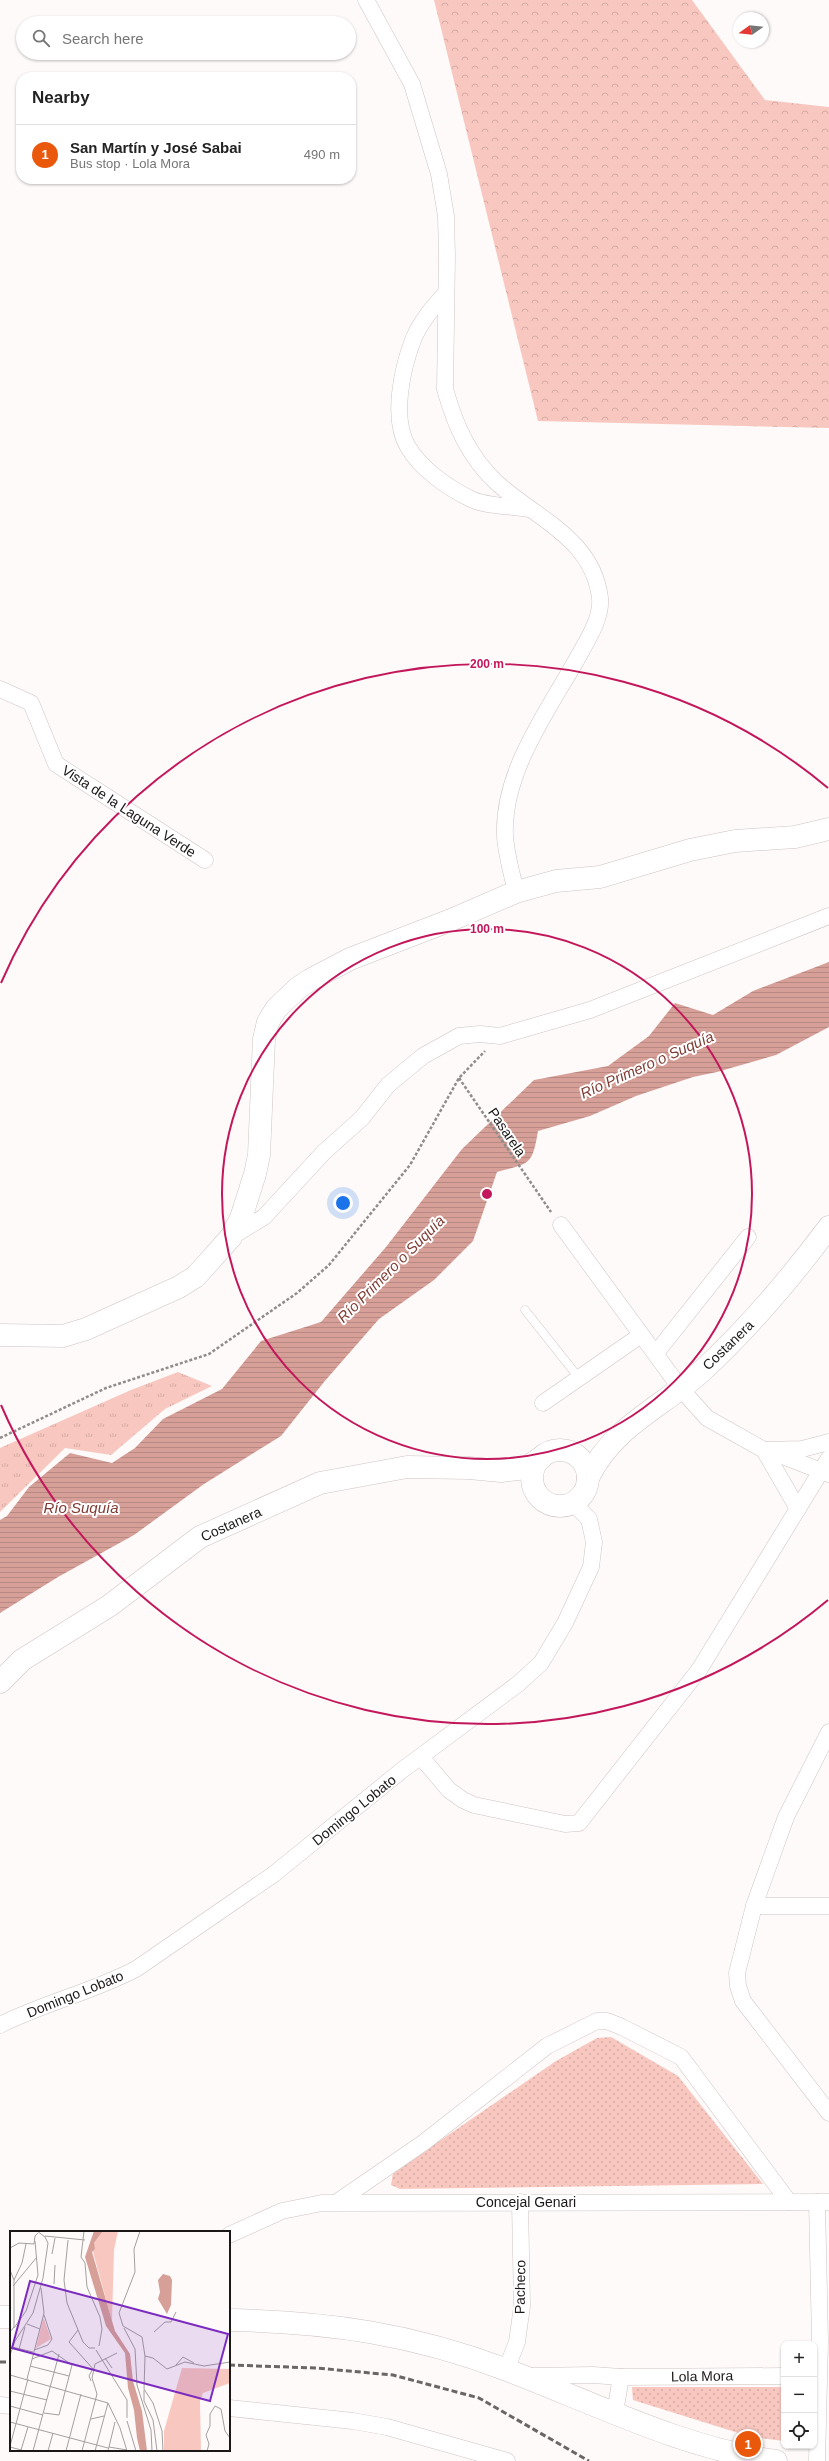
<!DOCTYPE html>
<meta charset="utf-8">
<style>
body{margin:0;font-family:Helvetica,sans-serif;background:#f6f6f6;color:#222}
.controls{position:absolute;right:12px;bottom:12px;display:grid;overflow:hidden;border-radius:8px;box-shadow:0 1px 3px #0004}
.controls button{width:36px;height:36px;display:grid;place-items:center;padding:0;border:0;border-bottom:1px solid #e0e0e0;background:#fff;color:#222;font:20px sans-serif}
.compass{position:absolute;left:733px;top:12px;width:36px;height:36px;border-radius:50%;background:#fff;box-shadow:0 1px 3px #0004;rotate:255deg}
.you{position:absolute;left:343px;top:1203px;width:14px;height:14px;margin:-10px;border:3px solid #fff;border-radius:50%;background:#1a73e8;box-shadow:0 0 0 6px #1a73e833}
.badge{display:grid;place-items:center;width:26px;height:26px;border-radius:50%;background:#ea580c;color:#fff;font-size:13px;font-weight:700}
.pin{position:absolute;translate:-50% -50%;border:2px solid #fff;box-shadow:0 1px 4px #0006}
.list{margin:0;padding:0;list-style:none}
h2{display:flex;justify-content:space-between;align-items:center;height:52px;margin:0;padding:0 16px;font-size:17px}
h2 small{font-size:13px;font-weight:400;color:#767676}
.list li{display:grid;grid-template-columns:26px 1fr auto;gap:12px;align-items:center;box-sizing:border-box;height:60px;padding:0 16px;border-top:1px solid #e0e0e0}
.list b{display:block;font-size:15px;white-space:nowrap}
.list p{margin:0;font-size:13px;white-space:nowrap;color:#767676}
.list em{font-size:13px;font-style:normal;color:#767676}
.icon{flex:none;width:22px;height:22px;fill:none;stroke:currentColor;stroke-width:2;stroke-linecap:round;stroke-linejoin:round}
.map{position:relative;flex:none;width:829px;height:2461px;overflow:hidden}
.search{position:absolute;background:#fff;box-shadow:0 1px 3px #0004;left:16px;top:16px;width:340px;height:44px;display:flex;align-items:center;gap:10px;box-sizing:border-box;padding:0 14px;border-radius:22px;color:#767676;font-size:15px}
.panel{position:absolute;background:#fff;box-shadow:0 1px 3px #0004;left:16px;top:72px;width:340px;height:112px;border-radius:16px}
.map>svg:first-child{display:block}
.grass{fill:url(#grass-tufts)}
.forest{fill:url(#forest-crowns)}
.park{fill:url(#park-dots)}
.water{fill:url(#water-rules)}
.lines{fill:none;stroke-linecap:round;stroke-linejoin:round}
.lane-casing{stroke:#cfc4c3;stroke-width:9}
.street-casing{stroke:#cfc4c3;stroke-width:17}
.secondary-casing{stroke:#cfc4c3;stroke-width:23}
.primary-casing{stroke:#cfc4c3;stroke-width:23}
.path{stroke:#908c8b;stroke-width:2.5;stroke-dasharray:3 2;stroke-linecap:butt}
.lane{stroke:#fff;stroke-width:8}
.street{stroke:#fff;stroke-width:16}
.secondary{stroke:#fff;stroke-width:22}
.primary{stroke:#fff;stroke-width:22}
.rail{stroke:#696665;stroke-width:3;stroke-dasharray:6 3;stroke-linecap:butt}
.ring{fill:none;stroke:#c2185b;stroke-width:2}
.labels{text-anchor:middle;stroke-width:4;stroke-linejoin:round;paint-order:stroke}
.street-label{font-size:14px;fill:#1b1817;stroke:#fff}
.water-label{font-size:15px;font-style:italic;fill:#803c34;stroke:#fff}
.inset-road{fill:none;stroke:#a3a09f;stroke-width:1}
.view{fill:#7b2cbf;fill-opacity:0.15;stroke:#7b2cbf;stroke-width:2}
.inset-edge{fill:none;stroke:#1b1817;stroke-width:2}
.centre{fill:#c2185b;stroke:#fff;stroke-width:2}
.ring-label{font-size:12px;text-anchor:middle;font-weight:bold;fill:#c2185b;stroke:#fff;stroke-width:4;stroke-linejoin:round;paint-order:stroke}
</style>
<div class="map">
<svg width="829" height="2461" viewBox="0 0 829 2461">
<defs>
<pattern id="grass-tufts" width="24" height="20" patternUnits="userSpaceOnUse"><rect width="24" height="20" fill="#f8c8c0"/><path d="M3 7l-1-3M5 7V3M7 7l1-3M15 17l-1-3M17 17v-4M19 17l1-3" fill="none" stroke="#d4aba4"/></pattern>
<pattern id="forest-crowns" width="20" height="18" patternUnits="userSpaceOnUse"><rect width="20" height="18" fill="#f8c8c0"/><path d="M2 6a3 3 0 1 1 6 0M12 15a3 3 0 1 1 6 0" fill="none" stroke="#d4aba4"/></pattern>
<pattern id="park-dots" width="8" height="8" patternUnits="userSpaceOnUse"><rect width="8" height="8" fill="#f8c8c0"/><path d="M2 2h.1M6 6h.1" fill="none" stroke="#d4aba4" stroke-width="1.8" stroke-linecap="round"/></pattern>
<pattern id="water-rules" width="6" height="5" patternUnits="userSpaceOnUse"><rect width="6" height="5" fill="#d6a098"/><path d="M0 2.5h6" fill="none" stroke="#b78982"/></pattern>
</defs>
<rect width="100%" height="100%" fill="#fefaf9"/>
<polygon class="grass" points="178,1372 212,1386 165,1409 111,1455 65,1448 0,1512 0,1448 131,1390"/>
<polygon class="forest" points="434,0 692,0 765,100 829,107 829,428 538,421"/>
<g class="park">
<polygon points="611,2037 678,2076 763,2184 400,2189 391,2185 393,2173 556,2061 597,2038"/>
<polygon points="632,2387 784,2387 784,2441 751,2437 633,2400"/>
</g>
<path class="water" d="M829,962V1027L776,1055L717,1072L693,1077L636,1096L590,1116L538,1131C532,1166 530,1163 497,1172L473,1241L434,1280L379,1319L324,1382L281,1436L204,1484L134,1535L58,1577L0,1613V1520L7,1516L29,1487L70,1453L112,1463L135,1448L163,1419L222,1389L261,1341L321,1322L386,1247L462,1149L534,1080L608,1066L649,1036L675,1003L713,1015L753,991Z"/>
<g class="lines">
<defs>
<polyline id="lane" points="525,1310 579,1378"/>
<g id="street">
<path d="M366,0L412,84L439,174L446,216L447,256L445,389C455,425 469,457 497,483C535,518 593,538 600,598C602,619 586,642 577,659C547,712 502,773 505,836C506,854 512,874 516,892"/>
<path d="M446,293C433,307 420,322 413,340C402,369 391,419 408,447C421,469 448,488 471,499C484,506 512,506 528,509"/>
<polyline points="0,689 31,703 56,764 205,860"/>
<polyline points="561,1225 681,1389 707,1418 764,1450 802,1449 829,1442"/>
<polyline points="231,1237 264,1217 324,1152 362,1118 388,1085 423,1056 459,1036 480,1034 500,1036 590,1010 829,916"/>
<polyline points="656,1353 748,1237"/>
<polyline points="543,1403 641,1335"/>
<polyline points="764,1450 798,1509"/>
<polyline points="775,1453 829,1474"/>
<polyline points="829,1732 786,1817 754,1906 737,1973 738,1986 743,2001 829,2113"/>
<polyline points="421,1757 449,1790 463,1800 474,1805 565,1824 579,1823 699,1670 829,1458"/>
<polyline points="754,1906 829,1906"/>
<path d="M0,2025C44,2003 92,1992 136,1969L274,1874L401,1771L518,1684L541,1663L565,1623L591,1567L594,1542L589,1519L573,1503"/>
<polyline points="337,2202 423,2143 547,2046 597,2021 607,2021 622,2027 681,2057 789,2202"/>
<polyline points="229,2235 282,2211 322,2203 829,2202"/>
<polyline points="506,2370 517,2342 522,2306 520,2202"/>
<polyline points="530,2376 593,2375 621,2377 784,2376"/>
<polyline points="0,2405 11,2406"/>
<polyline points="229,2408 353,2421 387,2427 507,2461"/>
<polyline points="615,2412 621,2377"/>
<polyline points="817,2461 820,2341 817,2202"/>
</g>
<g id="secondary">
<polyline points="0,1335 63,1336 86,1329 179,1287 195,1277 207,1264 231,1237 241,1218 255,1174 259,1155 264,1039 268,1022 276,1009 298,988 310,980 350,959 451,920 516,892 556,881 600,877 690,850 735,841 795,837 829,829"/>
<circle cx="560" cy="1478" r="28"/>
<path d="M588,1478C613,1426 661,1408 702,1371C750,1327 790,1279 829,1227"/>
<polyline points="0,1682 22,1660 109,1606 200,1537 320,1483 407,1467 469,1468 501,1471 518,1469 527,1467 541,1458"/>
</g>
<g id="primary">
<polyline points="0,2317 11,2317"/>
<path d="M229,2320C329,2322 413,2334 507,2370C594,2403 682,2448 776,2461"/>
</g>
</defs>
<use href="#lane" class="lane-casing"/>
<use href="#street" class="street-casing"/>
<use href="#secondary" class="secondary-casing"/>
<use href="#primary" class="primary-casing"/>
<g class="path">
<polyline points="459,1078 551,1212"/>
<polyline points="0,1438 106,1388 209,1354 297,1293 329,1265 410,1165 459,1078 485,1051"/>
</g>
<use href="#lane" class="lane"/>
<use href="#street" class="street"/>
<use href="#secondary" class="secondary"/>
<use href="#primary" class="primary"/>
<g class="rail">
<polyline points="0,2362 11,2362"/>
<polyline points="229,2365 316,2368 393,2375 479,2398 589,2461"/>
</g>
</g>
<g class="ring">
<circle cx="487" cy="1194" r="265"/>
<path d="M828 1600A530 530 0 0 1 1 1405M1 983A530 530 0 0 1 828 788"/>
</g>
<g class="labels">
<g class="street-label">
<text transform="translate(129 811) rotate(33)" y="5">Vista de la Laguna Verde</text>
<text transform="translate(507 1132) rotate(56)" y="5">Pasarela</text>
<text transform="translate(728 1345) rotate(-44)" y="5">Costanera</text>
<text transform="translate(231 1524) rotate(-24)" y="5">Costanera</text>
<text transform="translate(354 1810) rotate(-39)" y="5">Domingo Lobato</text>
<text transform="translate(75 1994) rotate(-22)" y="5">Domingo Lobato</text>
<text x="526" y="2207">Concejal Genari</text>
<text transform="translate(520 2287) rotate(-89)" y="5">Pacheco</text>
<text transform="translate(702 2376) rotate(-1)" y="5">Lola Mora</text>
</g>
<g class="water-label">
<text transform="translate(647 1065) rotate(-24)" y="5">Río Primero o Suquía</text>
<text transform="translate(391 1269) rotate(-45)" y="5">Río Primero o Suquía</text>
<text x="81" y="1513">Río Suquía</text>
</g>
</g>
<g transform="translate(10 2231)">
<rect width="220" height="220" fill="#fefaf9"/>
<path d="M93,0H108L104,19L102,90L83,21L84,12Z" fill="#f8c8c0"/>
<path d="M172,137L220,138V152L193,162L190,170L191,220H154V200Z" fill="#f8c8c0"/>
<path d="M34,88L41,108L26,117L33,88Z" fill="#f8c8c0"/>
<path d="M84,0H93L84,12L85,18L82,21L105,100L120,123L123,150L132,180L137,220H130L127,207L124,179L118,157L115,122L96,95L75,26ZM153,43L160,45L162,49L161,74L157,83L148,68L150,61L148,49Z" fill="#d6a098"/>
<path class="inset-road" d="M74,0L71,26L75,32L77,56L90,86L92,98L89,115M130,0L124,18L125,41L109,82L113,95L132,106L135,125L134,158L143,172L152,200L153,220M35,5L75,9M58,9L54,49L57,72L73,111L79,117H85M0,17L9,12L24,13L25,5L28,2M42,23L45,7M0,39L4,49V96L0,101M4,49L12,32L16,13M44,53L45,34M3,55L27,26M17,93L30,98M4,97L16,80L28,44L25,10M114,97L125,118L127,154L141,199L142,220M68,99L59,111L84,139M144,101L155,91H161L166,81M2,116L23,121M9,118L15,96M24,119L38,114L42,108L34,84M86,119L117,169V187M0,124L5,110L23,82L33,47L38,12L35,6L27,0M135,125L143,127L157,138L175,131L194,135L220,131M95,127L102,137M22,128L42,120L62,134L49,184L34,182M166,134L173,126L184,132M20,135L59,145M0,144L98,172M17,148L34,82L31,57M81,150L79,145L83,137M134,159V170L143,189L147,220M0,160L37,169M98,172L110,197L117,220M0,175L33,184M81,188L94,185M117,190L126,220M0,191L98,217M0,215L18,148M0,216L15,220M99,216L117,219M11,219L18,196M23,220L49,123M38,220L43,202M56,220L71,163M72,220L87,163L82,147L85,133L107,122M85,220L98,172M98,220L105,191M197,220L199,213L196,204L200,195V183L205,175L211,178L215,200L220,207"/>
<path class="view" d="M20,50L218,103L200,170L2,117Z"/>
<rect width="220" height="220" class="inset-edge"/>
</g>
<circle cx="487" cy="1194" r="6" class="centre"/>
<g class="ring-label">
<text x="487" y="668">200 m</text>
<text x="487" y="933">100 m</text>
</g>
</svg>
<div class="controls">
<button>+</button>
<button>−</button>
<button><svg class="icon" aria-label="locate" viewBox="0 0 24 24"><circle cx="12" cy="12" r="6"/><path d="M12 2v4M12 18v4M2 12h4M18 12h4"/></svg></button>
</div>
<svg class="compass" viewBox="-18 -18 36 36"><path d="M0-13l5 13h-10z" fill="#e53935"/><path d="M0 13l5-13h-10z" fill="#767676"/></svg>
<div class="you"></div>
<div class="pin badge" style="left:748px;top:2444px">1</div>
<div class="search"><svg class="icon" aria-label="search" viewBox="0 0 24 24"><circle cx="10" cy="10" r="6"/><path d="M15 15l6 6"/></svg>Search here</div>
<section class="panel">
<h2>Nearby<small></small></h2>
<ul class="list">
<li><span class="badge">1</span><div><b>San Martín y José Sabai</b><p>Bus stop · Lola Mora</p></div><em>490 m</em></li>
</ul>
</section>
</div>
